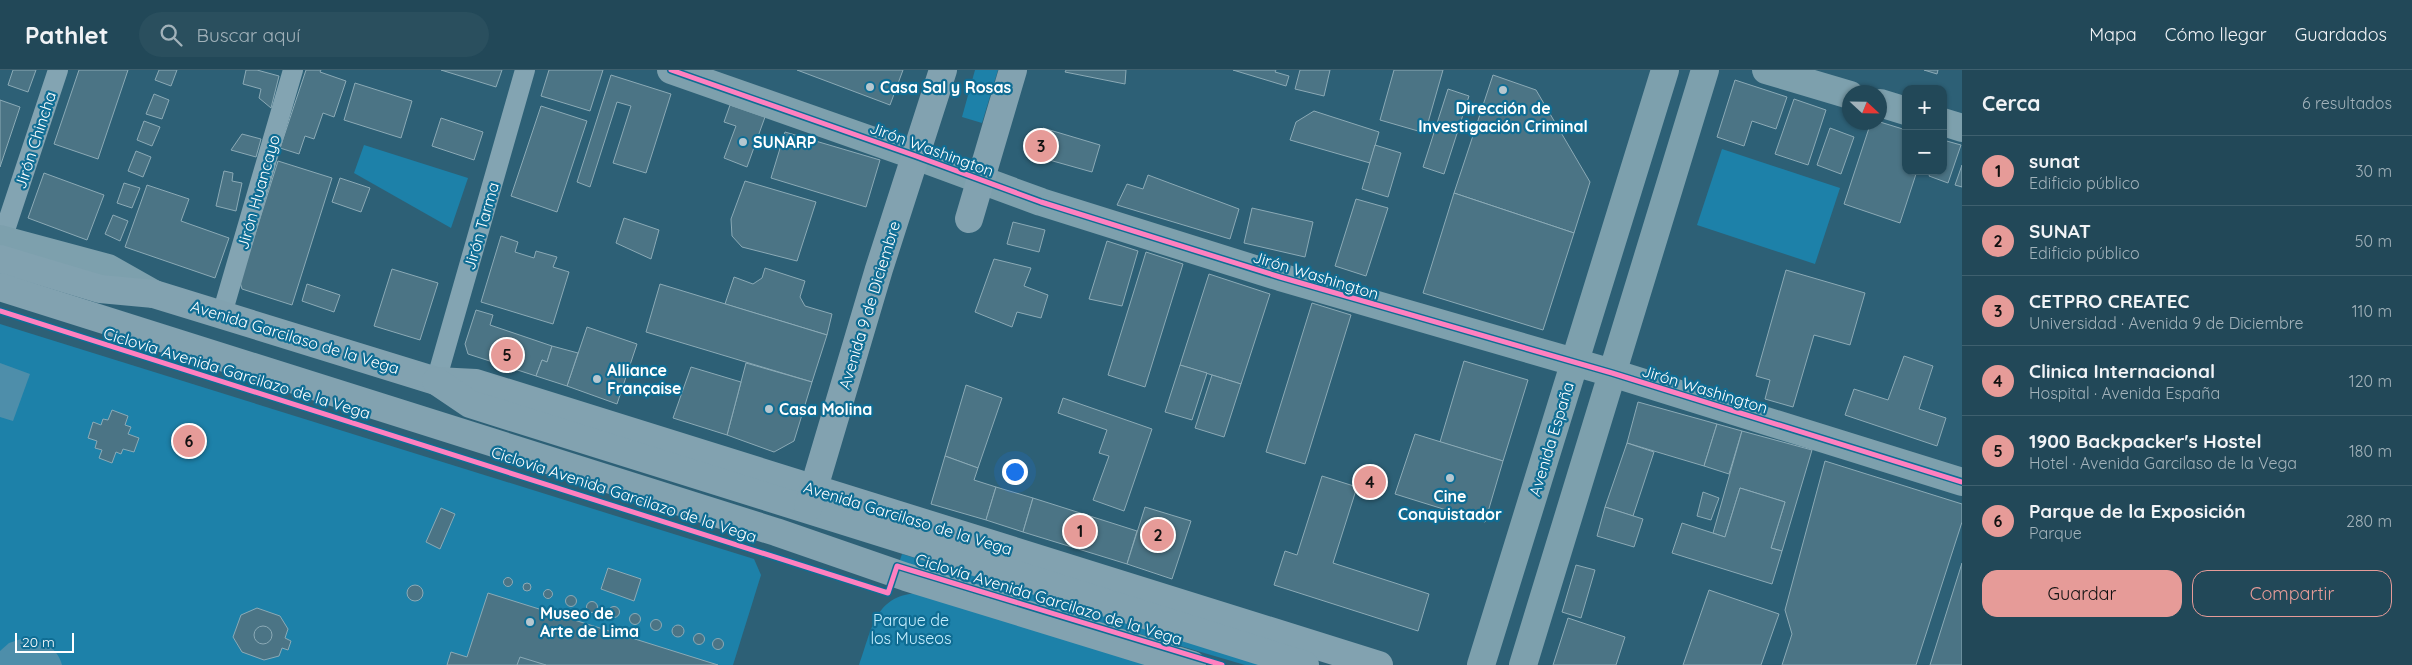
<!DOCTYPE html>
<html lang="es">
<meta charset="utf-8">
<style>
body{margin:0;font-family:Quicksand,sans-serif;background:#2a4f5e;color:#f1f3f6}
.controls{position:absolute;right:15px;top:15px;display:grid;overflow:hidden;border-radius:10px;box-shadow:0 1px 4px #0004}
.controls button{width:45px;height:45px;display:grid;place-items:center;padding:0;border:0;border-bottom:1px solid #3f606e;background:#224858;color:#f1f3f6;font:25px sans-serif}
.compass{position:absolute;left:1842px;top:15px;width:45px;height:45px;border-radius:50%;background:#224858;box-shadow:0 1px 4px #0004;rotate:112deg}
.scale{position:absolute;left:15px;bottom:12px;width:59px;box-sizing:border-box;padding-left:5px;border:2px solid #fff;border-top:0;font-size:14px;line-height:18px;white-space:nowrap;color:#fff;-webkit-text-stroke:4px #0f6d94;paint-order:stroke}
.you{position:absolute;left:1014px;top:401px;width:18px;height:18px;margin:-12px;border:4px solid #fff;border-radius:50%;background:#1a73e8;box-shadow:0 0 0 8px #1a73e833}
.badge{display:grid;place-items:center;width:32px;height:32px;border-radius:50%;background:#e69b98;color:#111;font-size:16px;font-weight:700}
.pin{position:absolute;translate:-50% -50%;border:2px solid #fff;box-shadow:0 1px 5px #0006}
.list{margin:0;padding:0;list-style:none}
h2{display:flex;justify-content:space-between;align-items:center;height:65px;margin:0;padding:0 20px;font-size:21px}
h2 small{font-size:16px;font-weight:400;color:#a2b2ba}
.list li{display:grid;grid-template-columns:32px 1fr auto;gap:15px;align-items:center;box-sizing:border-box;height:70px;padding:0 20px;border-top:1px solid #3f606e}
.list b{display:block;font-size:19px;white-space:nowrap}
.list p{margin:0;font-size:16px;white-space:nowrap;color:#a2b2ba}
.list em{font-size:16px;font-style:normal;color:#a2b2ba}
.actions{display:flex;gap:10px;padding:15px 20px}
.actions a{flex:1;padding:11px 0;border:1px solid #e69b98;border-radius:15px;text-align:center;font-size:18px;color:#e69b98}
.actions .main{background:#e69b98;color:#111}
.icon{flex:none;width:28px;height:28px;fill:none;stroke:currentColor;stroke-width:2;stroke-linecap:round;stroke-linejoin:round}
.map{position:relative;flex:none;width:1962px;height:595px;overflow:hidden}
header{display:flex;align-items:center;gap:30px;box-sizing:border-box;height:70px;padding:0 25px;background:#224858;border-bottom:1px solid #3f606e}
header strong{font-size:24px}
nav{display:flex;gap:28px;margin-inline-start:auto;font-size:18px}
.search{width:350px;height:45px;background:#2a4f5e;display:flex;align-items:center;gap:12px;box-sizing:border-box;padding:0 18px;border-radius:28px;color:#a2b2ba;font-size:19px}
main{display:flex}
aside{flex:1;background:#224858}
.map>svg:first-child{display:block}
.green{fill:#1d81a9}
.water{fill:#4e8eaa}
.building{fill:#4b7485;stroke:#8baab6}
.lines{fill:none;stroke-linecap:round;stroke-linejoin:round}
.street{stroke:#83a4b2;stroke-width:20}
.secondary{stroke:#7da0ad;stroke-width:28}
.primary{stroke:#82a2b0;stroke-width:28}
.cycleway-casing{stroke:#0f6d94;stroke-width:8}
.cycleway{stroke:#ff80c0;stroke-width:5}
.poi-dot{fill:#b6c7cf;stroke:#0f6d94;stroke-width:2}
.labels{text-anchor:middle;stroke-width:4.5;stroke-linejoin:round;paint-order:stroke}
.poi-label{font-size:16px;font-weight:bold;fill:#fff;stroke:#0f6d94;text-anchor:start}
.street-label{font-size:16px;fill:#fff;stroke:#0f6d94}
.park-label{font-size:16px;fill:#c5eefe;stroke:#0f6d94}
</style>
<header>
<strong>Pathlet</strong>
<div class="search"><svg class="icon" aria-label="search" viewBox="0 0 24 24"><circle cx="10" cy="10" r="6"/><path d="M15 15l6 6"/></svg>Buscar aquí</div>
<nav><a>Mapa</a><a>Cómo llegar</a><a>Guardados</a></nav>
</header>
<main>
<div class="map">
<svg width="1962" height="595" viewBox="0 0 1962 595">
<rect width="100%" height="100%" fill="#2d6076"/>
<g class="green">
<polygon points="975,0 998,0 982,53 962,47"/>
<polygon points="364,75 468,108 451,158 354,103"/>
<polygon points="1722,79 1840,118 1815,194 1697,155"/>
<polygon points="0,254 754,489 761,505 733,595 0,595"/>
<polygon points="902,484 1273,595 1245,595 899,493"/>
<path d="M917,523L1152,595H859C872,560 874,526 917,523Z"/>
</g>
<g class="water">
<polygon points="0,293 30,304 13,351 0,347"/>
<path d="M21,569C38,569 57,575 62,595H0V581L9,573Z"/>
</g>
<g class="building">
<polygon points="13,0 36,0 28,22 8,15"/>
<polygon points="79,0 128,0 98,89 54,74"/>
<polygon points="159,0 177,0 171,16 155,10"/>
<polygon points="246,0 257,0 279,6 271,38 259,28 261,19 243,14"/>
<polygon points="306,0 321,0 320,2 346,11 334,47 323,43 314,69 305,66 299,84 280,78"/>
<polygon points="441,0 502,0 496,17"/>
<polygon points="549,0 603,0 590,41 541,26"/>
<polygon points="797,0 903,0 890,35"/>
<polygon points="1066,0 1126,0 1125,14 1065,2"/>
<polygon points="1233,0 1276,0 1275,2 1289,6 1286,16"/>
<polygon points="1300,0 1330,0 1324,26 1295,19"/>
<polygon points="1394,0 1443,0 1425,63 1380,50"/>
<polygon points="1924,0 1938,0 1937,4"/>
<polygon points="611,5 671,24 646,103 613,93 631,36 617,32 590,117 577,112"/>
<polygon points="1493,5 1536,20 1590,112 1574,163 1454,123"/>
<polygon points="1735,10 1787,27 1776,59 1752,51 1744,76 1717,67"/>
<polygon points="355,13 412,31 401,68 344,50"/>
<polygon points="1448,19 1469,26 1444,104 1423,97"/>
<polygon points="154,24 169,30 162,49 146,44"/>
<polygon points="1794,29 1826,40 1808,95 1775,84"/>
<polygon points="0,30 20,37 0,97"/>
<polygon points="730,35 765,47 747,97 724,88 736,56 724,52"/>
<polygon points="541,36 587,51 557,142 511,126"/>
<polygon points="1314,41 1379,62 1370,93 1290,70 1296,52"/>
<polygon points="441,48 483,62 474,90 432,76"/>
<polygon points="144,51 160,57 152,76 137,70"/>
<polygon points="1871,52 1880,52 1906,60 1906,101 1917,101 1900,153 1844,134"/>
<polygon points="1043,58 1100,75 1092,102 1035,86"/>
<polygon points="1830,58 1854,67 1841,104 1817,95"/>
<polygon points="785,62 880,90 866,137 771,108"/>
<polygon points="242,64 261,69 256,87 231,80"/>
<polygon points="1943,70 1961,75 1948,113 1929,106 1931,101 1943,101"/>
<polygon points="1375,75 1401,83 1388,127 1362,119"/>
<polygon points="136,81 151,87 143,107 128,101"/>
<polygon points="278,91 332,108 292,235 242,219 240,212"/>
<polygon points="1962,95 1962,117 1955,115"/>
<polygon points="224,101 233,103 232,111 242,113 236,141 216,136"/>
<polygon points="44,103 104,125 87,170 28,148"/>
<polygon points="1148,105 1239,139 1230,169 1117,135 1127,114 1143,119"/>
<polygon points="340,108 370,118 361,142 332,132"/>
<polygon points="745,111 816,132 797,191 742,177 732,166 731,149"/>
<polygon points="124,113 140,118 132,138 117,133"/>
<polygon points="147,115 189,129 181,151 229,168 215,208 125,177"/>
<polygon points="1454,123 1574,163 1543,260 1423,223"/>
<polygon points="1356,129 1388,138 1366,206 1335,196"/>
<polygon points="1252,138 1313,152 1305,187 1244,173"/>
<polygon points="113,145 128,151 120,171 105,164"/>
<polygon points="624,148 659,160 651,189 616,173"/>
<polygon points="1013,152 1045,160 1039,182 1007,174"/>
<polygon points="501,166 518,172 515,182 534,188 536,181 557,187 553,197 569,202 553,254 481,232"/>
<polygon points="1107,171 1138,181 1122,236 1089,229"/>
<polygon points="1146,182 1183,194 1145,317 1108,305"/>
<polygon points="994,189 1031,198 1024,216 1048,225 1041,248 1017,242 1012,257 975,242"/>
<polygon points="765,198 805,211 800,227 805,236 832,244 827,265 725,234 734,207 753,214 762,208"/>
<polygon points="392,199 438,213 420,270 374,256"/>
<polygon points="1786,200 1865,223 1850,275 1814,265 1793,337 1765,329 1770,310 1756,306"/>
<polygon points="1209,204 1270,224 1241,314 1180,295"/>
<polygon points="307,214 340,225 334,242 302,231"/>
<polygon points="660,214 827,265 812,312 646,262"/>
<polygon points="1312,233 1351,245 1305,394 1266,382"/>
<polygon points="476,240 493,245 490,255 552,276 547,292 542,290 536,306 468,284 465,274"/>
<polygon points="587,257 637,274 617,334 567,316"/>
<polygon points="552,276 578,283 567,316 536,306 542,290 547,292"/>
<polygon points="1904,286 1933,296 1919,339 1946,348 1937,376 1845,345 1854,319 1888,330"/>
<polygon points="1464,291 1528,310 1503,391 1440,372"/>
<polygon points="746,293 812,312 794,371 774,382 727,365"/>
<polygon points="1180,295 1207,303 1192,350 1165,342"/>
<polygon points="691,297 741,312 727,365 673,348"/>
<polygon points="1212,305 1241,314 1224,367 1195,358"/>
<polygon points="966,315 1002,328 978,398 945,386"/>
<polygon points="1063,328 1152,359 1124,441 1093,430 1109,386 1099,383 1107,360 1058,343"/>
<polygon points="1638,332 1717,354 1704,396 1627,373"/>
<polygon points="112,340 128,346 125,355 131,357 128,364 139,368 134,382 123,379 121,384 116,382 112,393 99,388 102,380 95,378 97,371 88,368 93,352 101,355 103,349 108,350"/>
<polygon points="1717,354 1742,361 1729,404 1704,396"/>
<polygon points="1742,361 1812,380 1782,481 1771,478 1785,432 1740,418 1725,467 1713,463"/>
<polygon points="1415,364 1503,391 1485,452 1395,424"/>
<polygon points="1627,373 1654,382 1633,446 1605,437"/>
<polygon points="945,386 978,398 974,410 996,417 986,450 931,434"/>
<polygon points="1825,391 1962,434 1962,452 1916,595 1782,595 1792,564 1785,540"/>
<polygon points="1322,406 1357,417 1333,493 1429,524 1418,561 1274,515 1285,481 1297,485"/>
<polygon points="996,417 1033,428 1023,462 986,450"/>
<polygon points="1740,418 1785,432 1771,478 1782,481 1772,514 1672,483 1682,453 1725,467"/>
<polygon points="1703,422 1719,428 1711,450 1697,446"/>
<polygon points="1033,428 1137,461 1127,494 1023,462"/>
<polygon points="1145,437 1191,451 1172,509 1127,494"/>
<polygon points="1605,437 1643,449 1634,477 1597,466"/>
<polygon points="441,438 455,444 440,479 426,472"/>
<polygon points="1962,493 1962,595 1930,595"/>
<polygon points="1576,495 1595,500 1581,548 1562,542"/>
<polygon points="608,498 641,509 634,531 601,519"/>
<circle cx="508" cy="512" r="4.5"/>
<circle cx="527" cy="517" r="4"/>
<circle cx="415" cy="523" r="8"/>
<circle cx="548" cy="524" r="4.5"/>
<polygon points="1709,520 1779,544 1761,595 1683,595"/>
<polygon points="488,523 718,595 447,595 451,582 467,587"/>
<circle cx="571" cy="531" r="5.5"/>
<circle cx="592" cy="537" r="5.5"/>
<circle cx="614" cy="542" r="5.5"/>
<polygon points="257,538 280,546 288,559 285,568 291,571 288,580 282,578 279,586 264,590 242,582 233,567 241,545"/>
<circle cx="635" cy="549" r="5.5"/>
<polygon points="1568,548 1625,567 1616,595 1553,595"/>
<circle cx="656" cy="555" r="5.5"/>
<circle cx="678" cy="561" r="6"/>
<circle cx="263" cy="565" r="9"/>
<circle cx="699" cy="569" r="5.5"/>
<circle cx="718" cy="574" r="5.5"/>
<polygon points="520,587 546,595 517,595"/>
</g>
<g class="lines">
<g class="street">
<polyline points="2,169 58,0"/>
<polyline points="222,244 293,0"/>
<polyline points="436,311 525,0"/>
</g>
<g class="secondary">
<polyline points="671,0 916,86 1041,132 1280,207 1612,303 1962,412"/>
<polyline points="1766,0 1850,25"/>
<polyline points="1880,33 1906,41"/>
<polyline points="1943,52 1962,58"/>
<polyline points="0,169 108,198 154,224"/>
<polyline points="1481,595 1665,0"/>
<polyline points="1523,595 1705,0"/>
</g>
<g class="primary">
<polyline points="969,149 1013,0"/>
<polyline points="0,189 100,219 154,224 436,311 476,313 1379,595"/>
<polyline points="0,217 776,462 906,507 1192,595"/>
<polyline points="436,311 470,334 1305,595"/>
<polyline points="808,438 879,199 943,0"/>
</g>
<defs>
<g id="cycleway">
<polyline points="671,0 916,86 1041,132 1280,207 1612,303 1962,412"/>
<polyline points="0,241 888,523 897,496 1222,595"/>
</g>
</defs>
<use href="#cycleway" class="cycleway-casing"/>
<use href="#cycleway" class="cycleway"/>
</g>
<g class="poi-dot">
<circle cx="870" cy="17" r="5"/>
<circle cx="1503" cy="20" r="5"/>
<circle cx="743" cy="72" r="5"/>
<circle cx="597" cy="309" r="5"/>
<circle cx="769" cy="339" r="5"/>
<circle cx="1450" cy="408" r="5"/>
<circle cx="530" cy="552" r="5"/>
</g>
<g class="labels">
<g class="poi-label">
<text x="880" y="23">Casa Sal y Rosas</text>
<text x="1503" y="44" text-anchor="middle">Dirección de<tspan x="1503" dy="18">Investigación Criminal</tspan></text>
<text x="753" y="78">SUNARP</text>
<text x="607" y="306">Alliance<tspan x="607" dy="18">Française</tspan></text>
<text x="779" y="345">Casa Molina</text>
<text x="1450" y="432" text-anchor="middle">Cine<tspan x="1450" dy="18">Conquistador</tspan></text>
<text x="540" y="549">Museo de<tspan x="540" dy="18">Arte de Lima</tspan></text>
</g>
<g class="street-label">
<text transform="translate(35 70) rotate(-72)" y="6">Jirón Chincha</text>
<text transform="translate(932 79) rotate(20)" y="6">Jirón Washington</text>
<text transform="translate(258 122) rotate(-74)" y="6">Jirón Huancayo</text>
<text transform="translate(481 156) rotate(-74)" y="6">Jirón Tarma</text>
<text transform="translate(1316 205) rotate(17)" y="6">Jirón Washington</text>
<text transform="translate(869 235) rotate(-73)" y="6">Avenida 9 de Diciembre</text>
<text transform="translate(295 267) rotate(17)" y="6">Avenida Garcilaso de la Vega</text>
<text transform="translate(237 303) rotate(17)" y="6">Ciclovía Avenida Garcilazo de la Vega</text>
<text transform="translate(1705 319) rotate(17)" y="6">Jirón Washington</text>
<text transform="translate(1551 369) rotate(-73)" y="6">Avenida España</text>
<text transform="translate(624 424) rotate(18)" y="6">Ciclovía Avenida Garcilazo de la Vega</text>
<text transform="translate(908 448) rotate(17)" y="6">Avenida Garcilaso de la Vega</text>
<text transform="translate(1049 529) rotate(17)" y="6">Ciclovía Avenida Garcilazo de la Vega</text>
</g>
<g class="park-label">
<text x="911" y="556">Parque de<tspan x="911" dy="18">los Museos</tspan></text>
</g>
</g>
</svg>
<div class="controls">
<button>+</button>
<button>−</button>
</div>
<svg class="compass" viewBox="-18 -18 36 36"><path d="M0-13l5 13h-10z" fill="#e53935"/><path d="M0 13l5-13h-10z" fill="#a2b2ba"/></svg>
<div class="scale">20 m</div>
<div class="you"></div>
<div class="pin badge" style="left:1080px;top:461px">1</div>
<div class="pin badge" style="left:1158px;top:465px">2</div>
<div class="pin badge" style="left:1041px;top:76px">3</div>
<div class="pin badge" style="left:1370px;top:412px">4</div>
<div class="pin badge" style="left:507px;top:285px">5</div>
<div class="pin badge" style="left:189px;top:371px">6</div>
</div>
<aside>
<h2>Cerca<small>6 resultados</small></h2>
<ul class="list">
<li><span class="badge">1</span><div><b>sunat</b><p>Edificio público</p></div><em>30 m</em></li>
<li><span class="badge">2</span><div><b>SUNAT</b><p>Edificio público</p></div><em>50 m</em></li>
<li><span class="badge">3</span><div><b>CETPRO CREATEC</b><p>Universidad · Avenida 9 de Diciembre</p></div><em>110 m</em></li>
<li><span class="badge">4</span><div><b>Clinica Internacional</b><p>Hospital · Avenida España</p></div><em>120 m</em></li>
<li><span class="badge">5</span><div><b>1900 Backpacker's Hostel</b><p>Hotel · Avenida Garcilaso de la Vega</p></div><em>180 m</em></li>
<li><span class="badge">6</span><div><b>Parque de la Exposición</b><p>Parque</p></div><em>280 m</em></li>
</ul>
<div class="actions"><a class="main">Guardar</a><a>Compartir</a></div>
</aside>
</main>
